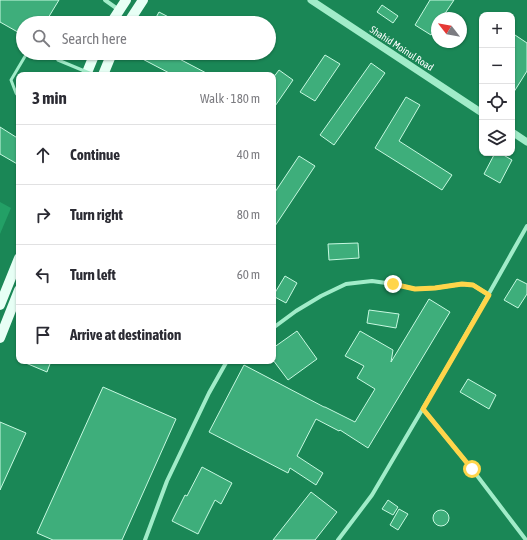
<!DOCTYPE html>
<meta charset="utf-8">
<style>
body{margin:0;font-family:"Asap Condensed",sans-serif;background:#f7f7f7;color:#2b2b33}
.controls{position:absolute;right:12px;top:12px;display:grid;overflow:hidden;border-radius:8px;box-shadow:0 1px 3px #0004}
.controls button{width:36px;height:36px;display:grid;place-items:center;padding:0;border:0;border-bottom:1px solid #e1e1e2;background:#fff;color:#2b2b33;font:20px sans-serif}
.compass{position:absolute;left:431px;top:12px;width:36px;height:36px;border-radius:50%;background:#fff;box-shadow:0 1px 3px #0004;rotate:301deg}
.stop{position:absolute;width:12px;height:12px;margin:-9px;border:3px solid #ffd54a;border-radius:50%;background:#fff}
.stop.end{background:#ffd54a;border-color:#fff;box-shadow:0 1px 4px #0008}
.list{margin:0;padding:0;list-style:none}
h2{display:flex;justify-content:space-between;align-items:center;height:52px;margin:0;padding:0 16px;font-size:17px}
h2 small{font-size:13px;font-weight:400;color:#7c7c81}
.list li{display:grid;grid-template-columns:26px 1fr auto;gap:12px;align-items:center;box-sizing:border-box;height:60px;padding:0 16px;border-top:1px solid #e1e1e2}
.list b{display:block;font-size:15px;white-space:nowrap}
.list em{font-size:13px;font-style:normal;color:#7c7c81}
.icon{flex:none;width:22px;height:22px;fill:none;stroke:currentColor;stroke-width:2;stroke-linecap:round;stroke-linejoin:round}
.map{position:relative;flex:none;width:527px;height:540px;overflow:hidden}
.search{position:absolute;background:#fff;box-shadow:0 1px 3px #0004;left:16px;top:16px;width:260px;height:44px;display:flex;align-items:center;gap:10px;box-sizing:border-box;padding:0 14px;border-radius:22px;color:#7c7c81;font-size:15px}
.panel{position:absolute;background:#fff;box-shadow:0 1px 3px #0004;left:16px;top:72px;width:260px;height:292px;border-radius:8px}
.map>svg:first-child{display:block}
.green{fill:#23a066}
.building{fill:#3eae7b;stroke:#c7f9e1}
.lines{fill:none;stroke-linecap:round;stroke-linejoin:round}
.service{stroke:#a1ecc9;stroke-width:3}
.minor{stroke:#a1ecc9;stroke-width:4}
.tertiary{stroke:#a1ecc9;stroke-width:7}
.primary{stroke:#e7fff5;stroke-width:10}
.pedestrian-bridge{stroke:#a1ecc9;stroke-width:3.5}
.route{stroke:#ffd54a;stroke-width:5}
.labels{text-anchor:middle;stroke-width:4;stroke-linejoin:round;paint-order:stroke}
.street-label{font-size:10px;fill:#fff;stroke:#1a8756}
</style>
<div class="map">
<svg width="527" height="540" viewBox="0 0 527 540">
<rect width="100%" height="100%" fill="#1a8756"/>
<polygon class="green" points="0,202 11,208 0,234"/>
<g class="building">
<polygon points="0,0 59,0 45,23 23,23 23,35 0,22"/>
<polygon points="430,0 454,0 442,18 437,18 437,26 431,35 415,25"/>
<polygon points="382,5 398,16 393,23 377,12"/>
<polygon points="159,12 180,23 153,23"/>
<polygon points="512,33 527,43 527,71 512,95"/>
<polygon points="131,53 168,53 210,75 173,75"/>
<polygon points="325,55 340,64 315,101 300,92"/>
<polygon points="371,63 385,73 334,145 320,135"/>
<polygon points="279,70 293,80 273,109 273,78"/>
<polygon points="406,97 420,105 399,141 452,175 442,190 375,148"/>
<polygon points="0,127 19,139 19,165 0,154"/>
<polygon points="495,153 500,153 512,160 500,183 484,174"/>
<polygon points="299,156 315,166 273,229 273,195"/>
<polygon points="358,243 359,258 329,260 328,244"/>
<polygon points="285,276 297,283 286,303 273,296"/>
<polygon points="517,279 527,284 527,294 518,308 504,300"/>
<polygon points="429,299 450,312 368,448 340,430 339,431 316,419 297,456 323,473 316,485 290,468 288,473 209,432 244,365 324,407 325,407 355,422 375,389 357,378 364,366 345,356 360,331 393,350 391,362"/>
<polygon points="369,310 399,314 396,328 367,323"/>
<polygon points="297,331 317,359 288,380 273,360 273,348"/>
<polygon points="21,361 51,361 47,372"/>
<polygon points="468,379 496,395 489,409 460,392"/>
<polygon points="103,387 176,419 122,540 53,540 37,533"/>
<polygon points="0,422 26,433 0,490"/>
<polygon points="202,467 232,483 221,504 215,500 198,534 172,521 185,495 187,496"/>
<polygon points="311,492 337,512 315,540 273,540"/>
<polygon points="388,500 398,507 393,515 382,509"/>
<polygon points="399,509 408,514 398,530 390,525"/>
<circle cx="441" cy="518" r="8"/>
</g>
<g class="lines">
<polyline class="service" points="19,97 16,93 11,80 27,53"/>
<g class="minor">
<polyline points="105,0 119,10"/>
<polyline points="273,328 296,311 321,296 346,284 372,281 393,284 415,289 435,288 462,284 473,285 489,295"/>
<polyline points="423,409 472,469 526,540"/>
<polyline points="145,540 167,481 209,393 227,361"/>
<polyline points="338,540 372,495 452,359 527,226"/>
</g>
<g class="tertiary">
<polyline points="311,0 482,113"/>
<polyline points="512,132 527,142"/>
</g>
<g class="primary">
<polyline points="111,23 126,0"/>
<polyline points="128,23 143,0"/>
<polyline points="86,75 95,53"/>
<polyline points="103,75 112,53"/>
<polyline points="0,305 19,258"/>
<polyline points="0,338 19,290"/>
</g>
<polyline class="pedestrian-bridge" points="64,53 58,60 94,75"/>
</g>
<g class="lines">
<polyline class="route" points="393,284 415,289 435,288 462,284 473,285 489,295 423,409 472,469"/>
</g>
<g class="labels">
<g class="street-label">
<text transform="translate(402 48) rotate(33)" y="4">Shahid Moinul Road</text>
</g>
</g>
</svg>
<div class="controls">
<button>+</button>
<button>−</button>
<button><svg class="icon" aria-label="locate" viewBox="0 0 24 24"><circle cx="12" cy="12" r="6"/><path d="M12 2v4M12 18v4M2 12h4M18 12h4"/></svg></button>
<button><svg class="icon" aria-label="layers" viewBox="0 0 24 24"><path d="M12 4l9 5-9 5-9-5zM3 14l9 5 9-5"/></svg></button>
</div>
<svg class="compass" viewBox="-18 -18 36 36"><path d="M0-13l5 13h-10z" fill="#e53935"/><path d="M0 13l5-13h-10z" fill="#7c7c81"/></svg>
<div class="stop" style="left:472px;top:469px"></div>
<div class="stop end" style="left:393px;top:284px"></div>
<div class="search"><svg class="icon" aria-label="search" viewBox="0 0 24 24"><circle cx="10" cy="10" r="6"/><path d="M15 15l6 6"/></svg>Search here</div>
<section class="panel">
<h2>3 min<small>Walk · 180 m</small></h2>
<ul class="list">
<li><svg class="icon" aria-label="ahead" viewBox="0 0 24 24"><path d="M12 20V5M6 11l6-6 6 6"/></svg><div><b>Continue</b></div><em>40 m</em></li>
<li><svg class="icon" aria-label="right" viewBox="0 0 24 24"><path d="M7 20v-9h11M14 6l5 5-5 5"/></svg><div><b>Turn right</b></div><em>80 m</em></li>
<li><svg class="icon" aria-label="left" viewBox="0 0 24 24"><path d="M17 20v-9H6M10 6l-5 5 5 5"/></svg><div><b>Turn left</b></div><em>60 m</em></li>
<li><svg class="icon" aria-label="arrive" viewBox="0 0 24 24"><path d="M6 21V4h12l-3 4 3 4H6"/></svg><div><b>Arrive at destination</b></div></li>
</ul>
</section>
</div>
